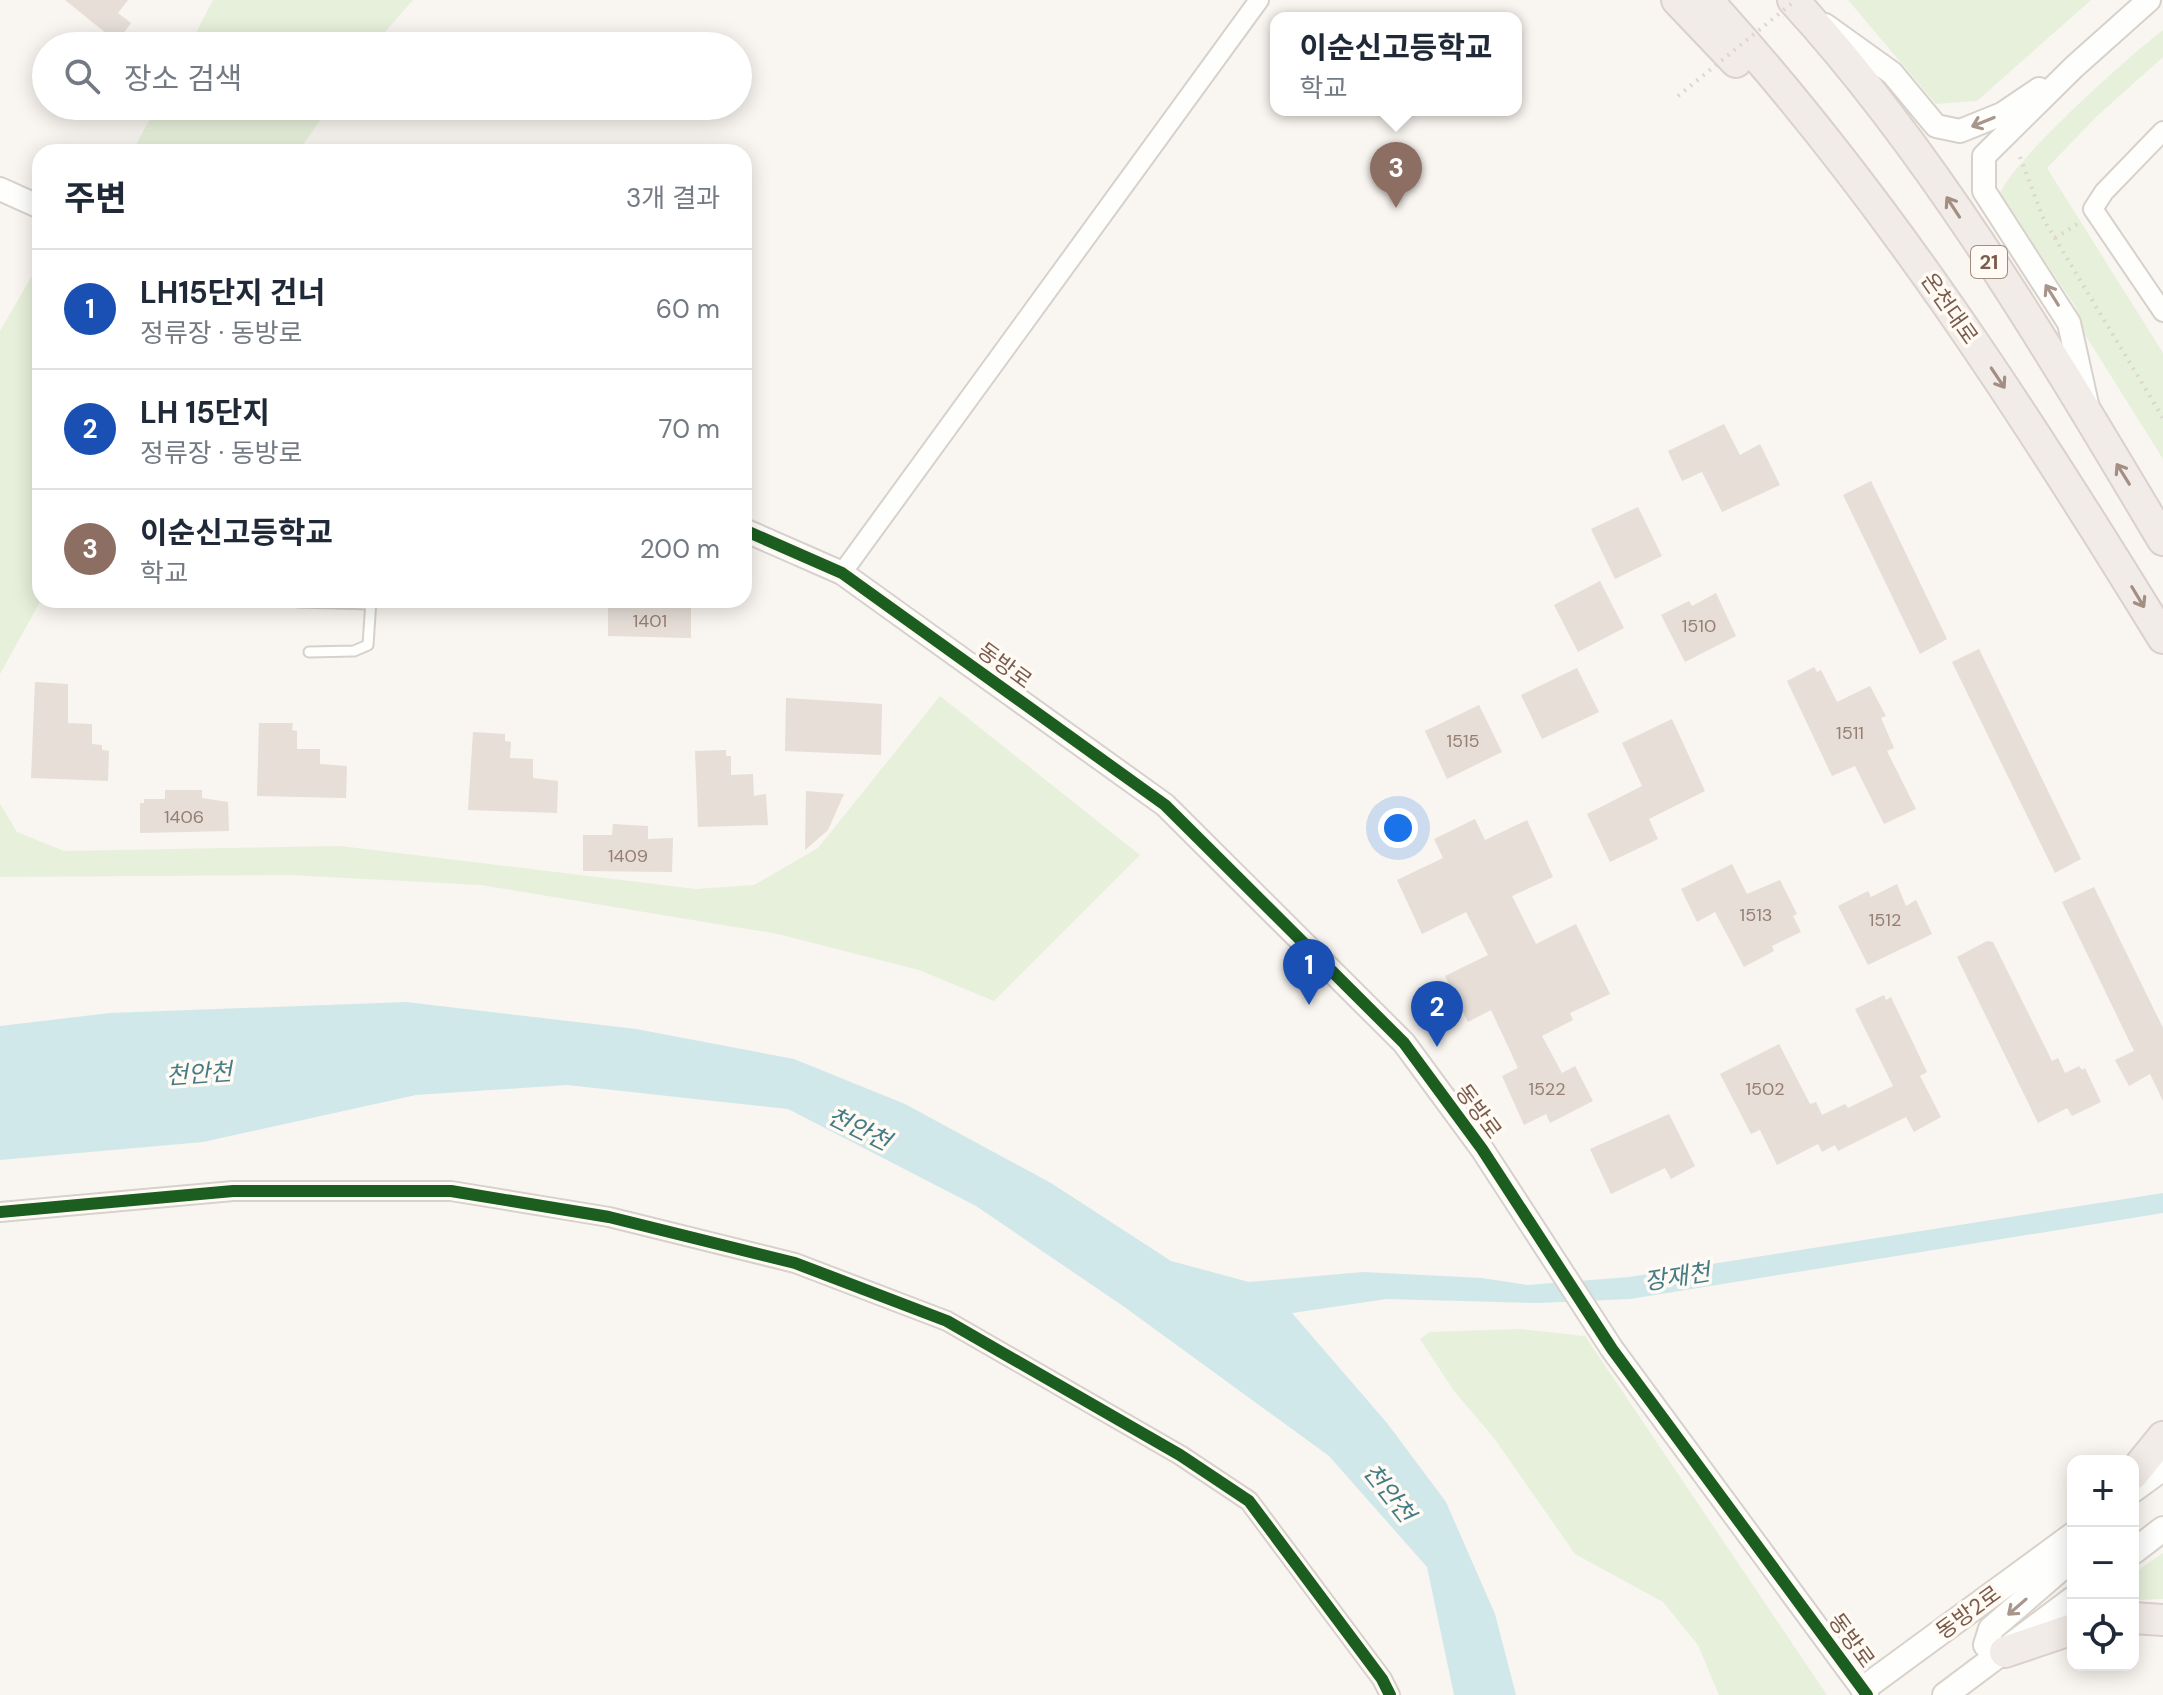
<!DOCTYPE html>
<html lang="ko">
<meta charset="utf-8">
<style>
body{margin:0;font-family:"DM Sans","Noto Sans KR",sans-serif;background:#f2f2f3;color:#1f2937}
.controls{position:absolute;right:24px;bottom:24px;display:grid;overflow:hidden;border-radius:16px;box-shadow:0 4px 20px #0003}
.controls button{width:72px;height:72px;display:grid;place-items:center;padding:0;border:0;border-bottom:2px solid #e0e1e3;background:#fff;color:#1f2937;font:40px sans-serif}
.you{position:absolute;left:1398px;top:828px;width:28px;height:28px;margin:-20px;border:6px solid #fff;border-radius:50%;background:#1a73e8;box-shadow:0 0 0 12px #1a73e833}
.badge{display:grid;place-items:center;width:52px;height:52px;border-radius:50%;background:#2563eb;color:#fff;font-size:26px;font-weight:700}
.pin{position:absolute;translate:-50% -66px;filter:drop-shadow(0 2px 4px #0008)}
.pin::after{content:'';position:absolute;top:42px;width:28px;height:24px;background:inherit;clip-path:polygon(0 0,100% 0,50% 100%)}
.popup{position:absolute;left:1270px;top:12px;width:252px;height:104px;box-sizing:border-box;display:grid;place-content:center;border-radius:16px;background:#fff;filter:drop-shadow(0 2px 6px #0005);font-size:26px;white-space:nowrap;color:#747a83}
.popup b{font-size:30px;color:#1f2937}
.popup::after{content:'';position:absolute;left:50%;top:100%;margin-left:-16px;border:16px solid transparent;border-top-color:#fff}
.list{margin:0;padding:0;list-style:none}
h2{display:flex;justify-content:space-between;align-items:center;height:104px;margin:0;padding:0 32px;font-size:34px}
h2 small{font-size:26px;font-weight:400;color:#747a83}
.list li{display:grid;grid-template-columns:52px 1fr auto;gap:24px;align-items:center;box-sizing:border-box;height:120px;padding:0 32px;border-top:2px solid #e0e1e3}
.list b{display:block;font-size:30px;white-space:nowrap}
.list p{margin:0;font-size:26px;white-space:nowrap;color:#747a83}
.list em{font-size:26px;font-style:normal;color:#747a83}
.icon{flex:none;width:44px;height:44px;fill:none;stroke:currentColor;stroke-width:2;stroke-linecap:round;stroke-linejoin:round}
.map{position:relative;flex:none;width:2163px;height:1695px;overflow:hidden}
.search{position:absolute;background:#fff;box-shadow:0 4px 20px #0003;left:32px;top:32px;width:720px;height:88px;display:flex;align-items:center;gap:20px;box-sizing:border-box;padding:0 28px;border-radius:44px;color:#747a83;font-size:30px}
.panel{position:absolute;background:#fff;box-shadow:0 4px 20px #0003;left:32px;top:144px;width:720px;height:464px;border-radius:24px}
.map>svg:first-child{display:block}
.green{fill:#e7f0db}
.water{fill:#d0e8ea}
.building{fill:#e6ded7}
.lines{fill:none;stroke-linecap:round;stroke-linejoin:round}
.service-casing{stroke:#d7d1cb;stroke-width:13}
.minor-casing{stroke:#d7d1cb;stroke-width:22}
.tertiary-casing{stroke:#d7d1cb;stroke-width:26}
.secondary-casing{stroke:#d9d2cb;stroke-width:28}
.trunk-casing{stroke:#dad1cc;stroke-width:34}
.path{stroke:#dcd5d0;stroke-width:4;stroke-dasharray:2 6;stroke-linecap:butt}
.service{stroke:#fefefd;stroke-width:9}
.minor{stroke:#fefefd;stroke-width:18}
.tertiary{stroke:#fefefd;stroke-width:22}
.secondary{stroke:#fefefd;stroke-width:24}
.trunk{stroke:#f2ece8;stroke-width:30}
.path-bridge{stroke:#dcd5d0;stroke-width:4;stroke-dasharray:2 6;stroke-linecap:butt}
.cycleway-casing{stroke:#fffaf3;stroke-width:17}
.cycleway{stroke:#1b5e20;stroke-width:12}
.oneway{stroke:#a8958b}
.oneway2{stroke:#a48e83}
.labels{text-anchor:middle;stroke-width:7;stroke-linejoin:round;paint-order:stroke}
.number-label{font-size:18px;fill:#977e72}
.shield{fill:#fffaf3;stroke:#a28b7f;stroke-width:2}
.shield-label{font-size:20px;font-weight:bold;fill:#7a5c4d}
.street-label{font-size:22px;fill:#7a5c4d;stroke:#fffaf3}
.water-label{font-size:24px;font-style:italic;fill:#437c86;stroke:#fffaf3}
</style>
<div class="map">
<svg width="2163" height="1695" viewBox="0 0 2163 1695">
<rect width="100%" height="100%" fill="#f9f5f0"/>
<g class="green">
<polygon points="213,0 413,0 373,46 189,46"/>
<polygon points="1848,0 2091,0 1977,101 1936,104"/>
<path d="M2163,30V57L2096,117L2047,168L2163,353V459L2084,333L2075,306L2000,194C2010,163 2132,53 2163,30Z"/>
<polygon points="157,106 330,106 298,152 132,152"/>
<polygon points="40,262 41,600 0,674 0,331"/>
<polygon points="940,696 1140,855 994,1001 919,970 778,934 481,885 290,875 0,877 0,804 17,832 64,851 340,846 696,889 754,885 818,848"/>
<polygon points="1519,1329 1585,1336 1827,1695 1719,1695 1698,1645 1663,1602 1575,1554 1494,1438 1454,1391 1420,1339 1430,1332"/>
<polygon points="2163,1553 2163,1599 2133,1600 2133,1574"/>
</g>
<polygon class="water" points="406,1002 636,1029 794,1059 905,1104 1051,1183 1171,1261 1249,1282 1363,1272 1482,1278 1528,1285 1629,1277 2163,1193 2163,1213 1630,1299 1538,1303 1387,1299 1292,1313 1387,1423 1446,1502 1495,1614 1516,1695 1454,1695 1427,1567 1329,1456 1123,1306 976,1206 788,1109 567,1085 416,1095 203,1142 0,1160 0,1026 110,1013"/>
<g class="building">
<polygon points="65,0 128,0 118,13 131,23 117,42"/>
<polygon points="1724,424 1740,455 1760,444 1780,485 1722,512 1702,472 1682,481 1668,451"/>
<polygon points="1871,481 1947,639 1920,654 1843,495"/>
<polygon points="1638,507 1662,556 1615,579 1591,529"/>
<polygon points="1600,581 1624,628 1578,652 1554,605"/>
<polygon points="1716,593 1736,636 1685,662 1661,615 1689,601 1692,606"/>
<polygon points="608,600 663,600 664,605 691,606 691,638 608,636"/>
<polygon points="1979,649 2081,859 2055,873 1952,662"/>
<polygon points="1814,667 1817,672 1821,670 1837,702 1870,686 1886,716 1881,718 1894,748 1887,751 1916,809 1884,824 1855,766 1832,776 1787,681"/>
<polygon points="1577,668 1599,712 1542,739 1521,695"/>
<polygon points="35,682 68,684 68,723 92,724 92,744 102,745 102,750 109,751 108,781 31,778"/>
<polygon points="786,698 882,704 881,755 785,751"/>
<polygon points="1479,705 1502,752 1447,779 1425,731"/>
<polygon points="1672,719 1705,791 1649,819 1658,839 1610,862 1587,814 1642,786 1622,743"/>
<polygon points="259,723 293,723 292,730 297,731 297,749 320,749 320,764 347,766 346,798 257,796"/>
<polygon points="473,732 505,734 505,741 511,742 510,758 533,759 533,778 558,781 557,813 468,810"/>
<polygon points="726,750 726,756 731,756 731,775 753,774 754,796 766,794 768,825 698,827 695,751"/>
<polygon points="165,790 202,790 202,798 228,802 229,831 140,833 140,803 144,803 144,799 165,799"/>
<polygon points="806,791 844,794 828,830 805,850"/>
<polygon points="1475,819 1485,840 1527,820 1553,877 1512,896 1536,944 1576,924 1610,994 1570,1013 1573,1020 1542,1036 1562,1073 1575,1066 1593,1101 1550,1123 1546,1114 1524,1125 1502,1076 1518,1068 1491,1010 1468,1022 1445,976 1488,955 1466,912 1422,934 1397,880 1443,858 1434,839"/>
<polygon points="613,824 648,826 648,839 673,838 672,872 583,871 583,835 612,835"/>
<polygon points="1732,864 1747,894 1780,880 1797,914 1793,916 1801,932 1772,946 1774,951 1744,967 1715,912 1697,922 1681,889"/>
<polygon points="1897,884 1906,906 1916,900 1932,934 1868,965 1838,906 1868,891 1871,897"/>
<polygon points="2094,887 2163,1028 2163,1101 2150,1074 2129,1086 2115,1060 2134,1051 2062,902"/>
<polygon points="1987,941 1993,942 2052,1061 2058,1058 2065,1073 2079,1066 2082,1070 2085,1068 2101,1102 2072,1116 2067,1108 2038,1123 1957,957"/>
<polygon points="1884,995 1886,1000 1891,997 1927,1072 1920,1076 1941,1117 1914,1132 1906,1117 1838,1151 1835,1145 1822,1152 1818,1144 1777,1165 1760,1130 1751,1134 1720,1074 1779,1044 1810,1104 1816,1102 1822,1115 1845,1104 1848,1108 1893,1086 1855,1009"/>
<polygon points="1669,1114 1695,1166 1671,1179 1665,1168 1611,1194 1590,1149"/>
</g>
<g class="lines">
<defs>
<g id="service">
<polyline points="298,602 370,604"/>
<polyline points="309,652 354,651 368,645 371,600"/>
</g>
<g id="minor">
<polyline points="2163,131 2104,192 2093,209 2163,312"/>
<polyline points="842,573 1259,0"/>
<polyline points="0,1212 233,1191 451,1191 609,1217 795,1263 947,1321 1180,1455 1249,1501 1382,1679 1390,1695"/>
</g>
<g id="tertiary">
<polyline points="1825,25 1892,73 1936,126 1960,131 2002,114 2039,89"/>
<polyline points="0,189 40,207"/>
<polyline points="2087,404 2069,323 1984,191 1984,156 2074,67 2149,0"/>
<polyline points="744,530 842,573 1165,805 1404,1043 1482,1149 1612,1349 1867,1695"/>
</g>
<g id="secondary">
<polyline points="2133,1490 2163,1468"/>
<polyline points="2133,1552 2163,1529"/>
<polyline points="2005,1652 1997,1653 1986,1645 1991,1629 2073,1558"/>
<polyline points="1863,1689 2073,1535"/>
<polyline points="1945,1695 2073,1599"/>
</g>
<g id="trunk">
<polyline points="1677,0 1736,62"/>
<path d="M1707,0C1884,194 2026,415 2163,638"/>
<path d="M1793,0C1937,157 2054,358 2163,540"/>
<polyline points="2133,1474 2163,1437"/>
<polyline points="2133,1618 2163,1620"/>
<polyline points="2005,1652 2073,1629"/>
</g>
</defs>
<use href="#service" class="service-casing"/>
<use href="#minor" class="minor-casing"/>
<use href="#tertiary" class="tertiary-casing"/>
<use href="#secondary" class="secondary-casing"/>
<use href="#trunk" class="trunk-casing"/>
<g class="path">
<polyline points="2020,157 2044,220 2163,418"/>
<polyline points="2055,238 2079,223"/>
</g>
<use href="#service" class="service"/>
<use href="#minor" class="minor"/>
<use href="#tertiary" class="tertiary"/>
<use href="#secondary" class="secondary"/>
<use href="#trunk" class="trunk"/>
<polyline class="path-bridge" points="1678,96 1796,0"/>
<defs>
<g id="cycleway">
<polyline points="744,530 842,573 1165,805 1404,1043 1482,1149 1612,1349 1867,1695"/>
<polyline points="0,1212 233,1191 451,1191 609,1217 795,1263 947,1321 1180,1455 1249,1501 1382,1679 1390,1695"/>
</g>
</defs>
<use href="#cycleway" class="cycleway-casing"/>
<use href="#cycleway" class="cycleway"/>
</g>
<defs><path id="oneway-shaft" d="M-6 0H5M1.5-3L5.5 0L1.5 3" fill="none" stroke-width="1.6" stroke-linecap="round" stroke-linejoin="round" transform="scale(2)"/></defs>
<g class="oneway">
<use href="#oneway-shaft" transform="translate(1983 122) rotate(158)"/>
<use href="#oneway-shaft" transform="translate(2052 295) rotate(-122)"/>
<use href="#oneway-shaft" transform="translate(2017 1607) rotate(139)"/>
</g>
<g class="oneway2">
<use href="#oneway-shaft" transform="translate(1953 207) rotate(-123)"/>
<use href="#oneway-shaft" transform="translate(1998 378) rotate(56)"/>
<use href="#oneway-shaft" transform="translate(2123 474) rotate(-122)"/>
<use href="#oneway-shaft" transform="translate(2138 597) rotate(59)"/>
</g>
<g class="labels">
<g class="number-label">
<text x="650" y="627">1401</text>
<text x="1699" y="632">1510</text>
<text x="1850" y="739">1511</text>
<text x="1463" y="747">1515</text>
<text x="184" y="823">1406</text>
<text x="628" y="862">1409</text>
<text x="1756" y="921">1513</text>
<text x="1885" y="926">1512</text>
<text x="1547" y="1095">1522</text>
<text x="1765" y="1095">1502</text>
</g>
<rect class="shield" x="1971" y="246" width="36" height="32" rx="6"/>
<g class="shield-label">
<text x="1989" y="269">21</text>
</g>
<g class="street-label">
<text transform="translate(1950 308) rotate(55)" y="8">온천대로</text>
<text transform="translate(1005 665) rotate(36)" y="8">동방로</text>
<text transform="translate(1479 1111) rotate(54)" y="8">동방로</text>
<text transform="translate(1968 1612) rotate(-36)" y="8">동방2로</text>
<text transform="translate(1852 1640) rotate(54)" y="8">동방로</text>
</g>
<g class="water-label">
<text transform="translate(199 1074) rotate(-4)" y="8">천안천</text>
<text transform="translate(859 1129) rotate(26)" y="8">천안천</text>
<text transform="translate(1677 1277) rotate(-9)" y="8">장재천</text>
<text transform="translate(1389 1493) rotate(52)" y="8">천안천</text>
</g>
</g>
</svg>
<div class="controls">
<button>+</button>
<button>−</button>
<button><svg class="icon" aria-label="locate" viewBox="0 0 24 24"><circle cx="12" cy="12" r="6"/><path d="M12 2v4M12 18v4M2 12h4M18 12h4"/></svg></button>
</div>
<div class="you"></div>
<div class="pin badge" style="left:1309px;top:1005px;background:#1a4fb4">1</div>
<div class="pin badge" style="left:1437px;top:1047px;background:#1a4fb4">2</div>
<div class="pin badge" style="left:1396px;top:208px;background:#8d6e63">3</div>
<div class="popup"><b>이순신고등학교</b>학교</div>
<div class="search"><svg class="icon" aria-label="search" viewBox="0 0 24 24"><circle cx="10" cy="10" r="6"/><path d="M15 15l6 6"/></svg>장소 검색</div>
<section class="panel">
<h2>주변<small>3개 결과</small></h2>
<ul class="list">
<li><span class="badge" style="background:#1a4fb4">1</span><div><b>LH15단지 건너</b><p>정류장 · 동방로</p></div><em>60 m</em></li>
<li><span class="badge" style="background:#1a4fb4">2</span><div><b>LH 15단지</b><p>정류장 · 동방로</p></div><em>70 m</em></li>
<li><span class="badge" style="background:#8d6e63">3</span><div><b>이순신고등학교</b><p>학교</p></div><em>200 m</em></li>
</ul>
</section>
</div>
